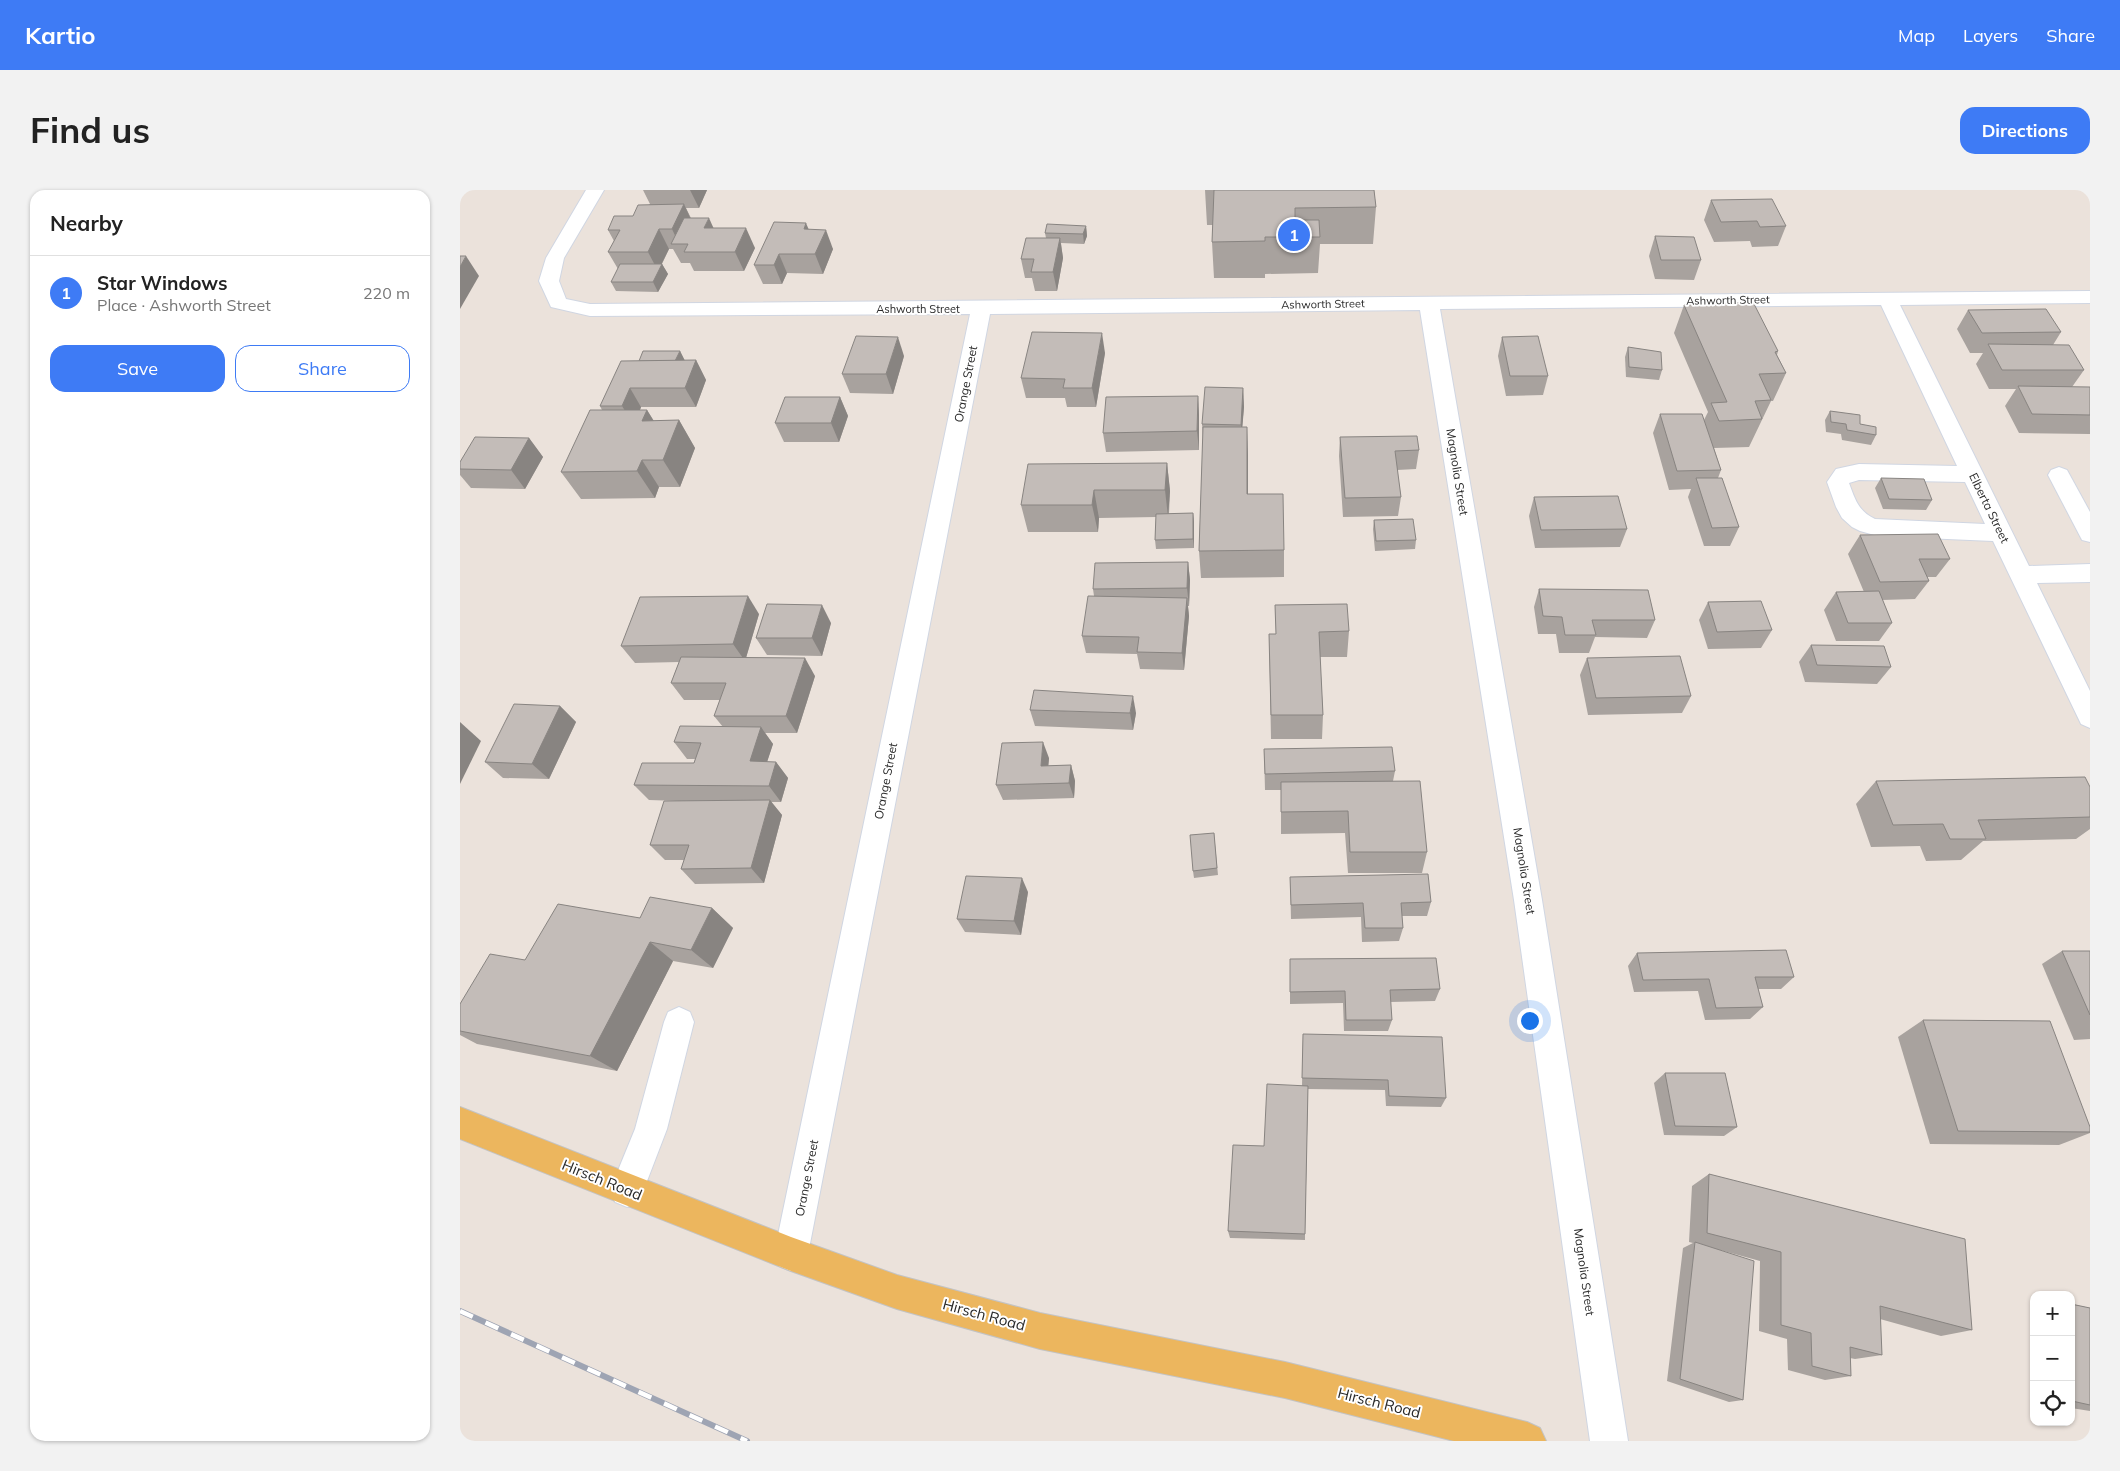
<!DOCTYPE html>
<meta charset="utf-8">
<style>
body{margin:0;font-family:Mulish,sans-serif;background:#f2f2f2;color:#222}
.controls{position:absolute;right:15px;bottom:15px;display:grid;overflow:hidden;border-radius:10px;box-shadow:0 1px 4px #0004}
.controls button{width:45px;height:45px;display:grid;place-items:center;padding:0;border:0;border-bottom:1px solid #e0e0e0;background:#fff;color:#222;font:25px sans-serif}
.you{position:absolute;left:1069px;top:830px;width:18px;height:18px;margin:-12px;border:4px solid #fff;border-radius:50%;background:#1a73e8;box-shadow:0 0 0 8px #1a73e833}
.badge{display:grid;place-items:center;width:32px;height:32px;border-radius:50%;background:#3e7bf5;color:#fff;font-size:16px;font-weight:700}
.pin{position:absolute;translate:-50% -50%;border:2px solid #fff;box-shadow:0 1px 5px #0006}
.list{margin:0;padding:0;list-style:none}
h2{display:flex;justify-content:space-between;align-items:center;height:65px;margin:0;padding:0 20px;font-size:21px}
h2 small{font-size:16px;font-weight:400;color:#767676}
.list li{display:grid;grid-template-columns:32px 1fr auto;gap:15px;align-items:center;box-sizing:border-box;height:75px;padding:0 20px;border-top:1px solid #e0e0e0}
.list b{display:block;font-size:19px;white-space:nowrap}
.list p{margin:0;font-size:16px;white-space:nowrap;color:#767676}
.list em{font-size:16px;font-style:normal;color:#767676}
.actions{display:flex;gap:10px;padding:15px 20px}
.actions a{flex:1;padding:11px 0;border:1px solid #3e7bf5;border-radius:15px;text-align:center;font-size:18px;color:#3e7bf5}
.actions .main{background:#3e7bf5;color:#fff}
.icon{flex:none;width:28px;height:28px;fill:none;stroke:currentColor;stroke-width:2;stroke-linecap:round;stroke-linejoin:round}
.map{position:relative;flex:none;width:1630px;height:1251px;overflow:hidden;border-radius:15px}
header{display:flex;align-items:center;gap:30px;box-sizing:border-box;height:70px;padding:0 25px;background:#3e7bf5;color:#fff}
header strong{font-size:24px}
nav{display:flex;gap:28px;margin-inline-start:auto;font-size:18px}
.intro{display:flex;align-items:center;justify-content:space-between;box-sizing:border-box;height:120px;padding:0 30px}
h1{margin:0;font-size:35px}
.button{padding:12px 22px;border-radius:15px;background:#3e7bf5;color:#fff;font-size:18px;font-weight:700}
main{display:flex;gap:30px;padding:0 30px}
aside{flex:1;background:#fff;border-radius:15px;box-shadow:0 1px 4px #0004}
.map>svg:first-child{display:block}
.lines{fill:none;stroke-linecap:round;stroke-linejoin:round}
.minor-casing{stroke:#d0d6e2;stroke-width:2}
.major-casing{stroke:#c3c3c3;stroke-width:2}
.minor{fill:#fff;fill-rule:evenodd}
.major{fill:#ecb65e;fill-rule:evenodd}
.rail-casing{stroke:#9ea4b3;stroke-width:6}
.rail{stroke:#fff;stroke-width:4.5;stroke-dasharray:14;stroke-linecap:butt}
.wall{fill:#a8a29e}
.shaded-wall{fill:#888481}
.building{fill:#c3bcb8;stroke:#888481}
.labels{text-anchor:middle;stroke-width:4;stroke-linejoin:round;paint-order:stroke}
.far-street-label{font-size:11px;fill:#292929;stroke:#fff}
.street-label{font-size:12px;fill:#292929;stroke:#fff}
.near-street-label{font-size:15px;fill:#292929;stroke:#fff}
</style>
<header>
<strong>Kartio</strong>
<nav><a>Map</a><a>Layers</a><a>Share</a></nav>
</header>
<div class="intro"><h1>Find us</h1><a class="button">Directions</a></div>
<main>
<aside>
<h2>Nearby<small></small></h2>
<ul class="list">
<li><span class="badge">1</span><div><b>Star Windows</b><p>Place · Ashworth Street</p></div><em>220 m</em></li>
</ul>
<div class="actions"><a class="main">Save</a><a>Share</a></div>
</aside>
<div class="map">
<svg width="1630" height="1251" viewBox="0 0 1630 1251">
<rect width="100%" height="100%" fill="#ebe2db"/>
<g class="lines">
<defs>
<g id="minor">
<path d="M126,0H144L104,68L99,91L106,109L130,114L1630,101V113L1440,115L1569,376L1630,374V392L1577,393L1630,501V538L1621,534L1533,351L1418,346L1400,341L1392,337L1382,328L1376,317L1367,292L1376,279L1399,274L1497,276L1421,115L980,119L1082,710L1168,1251H1130L1054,710L960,120L530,124L348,1064L343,1076L331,1081L319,1076L314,1064L510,124L130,126L91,117L79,91L86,68ZM1399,290L1505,292L1525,334L1415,329C1398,321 1395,309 1389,293Z"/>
<polygon points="1599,277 1607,280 1630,322 1630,352 1622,350 1588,285 1591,280"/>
<polygon points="219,817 230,822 234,832 207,939 179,1012 167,1017 155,1012 150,1000 175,939 204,832 208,822"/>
</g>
<polygon id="major" points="0,917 331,1047 437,1085 580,1123 825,1172 1067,1232 1080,1238 1086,1251 994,1251 825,1208 580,1159 437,1119 331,1081 0,949"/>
</defs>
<use href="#minor" class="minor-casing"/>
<use href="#major" class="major-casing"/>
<use href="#minor" class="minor"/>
<use href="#major" class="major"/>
<defs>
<polyline id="rail" points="0,1121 287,1251"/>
</defs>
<use href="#rail" class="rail-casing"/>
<use href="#rail" class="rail"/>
</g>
<g class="wall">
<polygon points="183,0 247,0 239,18 226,18 231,28 295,58 284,81 234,81 230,73 221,73 213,59 209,59 202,74 208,84 198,102 156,101 151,92 158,79 148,62 154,51 148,40 173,26 190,14"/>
<polygon points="745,0 914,0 916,17 913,54 860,54 858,83 805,84 805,88 754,88 752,52 753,35 747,35"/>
<polygon points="1251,10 1326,36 1318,56 1292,57 1290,51 1254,52 1244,30"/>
<polygon points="626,36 627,46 624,54 601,53 603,68 597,101 575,101 572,88 565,88 561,69 586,48 585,43"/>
<polygon points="349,39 373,59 363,84 327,83 322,94 303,94 294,75"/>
<polygon points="1195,46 1241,70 1234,90 1195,89 1189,66"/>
<polygon points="1224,115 1318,161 1317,165 1326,183 1313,211 1311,211 1289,257 1254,258 1261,280 1258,288 1279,337 1270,356 1244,356 1228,307 1231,299 1209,300 1193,243 1200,224 1244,230 1248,222 1214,143"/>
<polygon points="1508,120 1601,142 1593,155 1624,180 1612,197 1630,197 1630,244 1559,243 1545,216 1556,199 1529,199 1516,174 1523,163 1510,163 1497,139"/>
<polygon points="1042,147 1088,186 1083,205 1046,206 1038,166"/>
<polygon points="1168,157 1202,180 1199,190 1166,187 1165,167"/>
<polygon points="220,161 225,171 236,170 246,190 236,217 181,217 180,220 187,220 194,231 219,230 235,258 220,297 199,297 195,308 121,309 101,282 142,220 140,216 179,171"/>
<polygon points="645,163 636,217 607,217 605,208 566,208 561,188"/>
<polygon points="444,166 433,204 390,203 382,184"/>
<polygon points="783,198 784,217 782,237 787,237 788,304 824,360 824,387 741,388 739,361 743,248 742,234"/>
<polygon points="738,206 739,225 739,260 646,262 643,243"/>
<polygon points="380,207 388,226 379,252 324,252 315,233"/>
<polygon points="1370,221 1400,234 1416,245 1411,255 1382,250 1381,244 1366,242 1365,230"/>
<polygon points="880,247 959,260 956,279 937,280 941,307 938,326 883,327 879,266"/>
<polygon points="69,248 83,267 65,299 11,298 0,285 0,272"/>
<polygon points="707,273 710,301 709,324 733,323 734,332 734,358 696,359 695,350 696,327 639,328 638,342 568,342 561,315"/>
<polygon points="1421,288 1472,310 1466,320 1423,319 1415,298"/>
<polygon points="1074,307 1167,339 1160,357 1075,358 1069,326"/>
<polygon points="914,330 956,350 955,359 915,361 913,339"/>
<polygon points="1400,345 1490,369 1476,387 1467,387 1469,391 1455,409 1422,410 1432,433 1419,451 1376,451 1364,420 1376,402 1404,402 1388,364"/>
<polygon points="728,372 730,390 729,416 728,416 729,426 724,480 680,479 677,464 626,463 622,446 634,406 633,399"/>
<polygon points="1079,399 1195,430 1187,448 1135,447 1129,463 1099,463 1096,444 1078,444 1074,417"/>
<polygon points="1248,412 1312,440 1301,458 1248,459 1239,430"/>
<polygon points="815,415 889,441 887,467 860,467 863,525 862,549 811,549 809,444 816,444"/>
<polygon points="299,424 286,468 355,486 337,543 305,543 313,554 307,572 316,572 328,588 321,612 311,612 322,625 304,693 235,694 221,679 224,670 205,670 190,655 219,611 189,610 174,595 234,573 235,569 227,569 214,552 263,537 254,526 260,510 224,510 211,493 219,472 175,473 161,456"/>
<polygon points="371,433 362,466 307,465 296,448"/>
<polygon points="1351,455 1431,477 1417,494 1345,492 1339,472"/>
<polygon points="1127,468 1231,506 1222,523 1128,525 1120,485"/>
<polygon points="100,516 116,532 89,589 43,588 25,572"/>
<polygon points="570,520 676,523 673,540 575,536"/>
<polygon points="804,559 935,581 933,591 967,662 962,683 888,683 885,643 821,644 821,600 805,600"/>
<polygon points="589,568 588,576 611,575 615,591 614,608 543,610 536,595"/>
<polygon points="1416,591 1630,597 1630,639 1616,649 1523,651 1501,670 1466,671 1460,656 1411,657 1396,614"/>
<polygon points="754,643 758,685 734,688 733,681"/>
<polygon points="830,687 971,712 967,726 942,726 943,738 939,751 902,752 901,727 831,729"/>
<polygon points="568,702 561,745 505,742 497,729"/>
<polygon points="252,718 273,738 253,778 213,771 157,881 17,854 0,845 0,814 65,770"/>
<polygon points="1602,761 1630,761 1630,849 1614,850 1582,774"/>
<polygon points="1177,763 1334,787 1321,799 1298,799 1303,817 1290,829 1245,830 1238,801 1174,802 1168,776"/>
<polygon points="830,769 980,799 975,811 930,812 932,830 928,841 884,841 883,813 830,814"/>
<polygon points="1463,830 1630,937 1630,943 1599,955 1470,954 1438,847"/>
<polygon points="843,844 986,908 981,917 926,916 925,900 848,899 845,1044 845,1050 770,1048 768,1041 804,956 842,896"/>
<polygon points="1205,883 1277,937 1264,946 1204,945 1194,893"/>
<polygon points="1249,984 1512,1140 1481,1146 1420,1129 1422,1165 1395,1169 1390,1168 1391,1186 1365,1190 1328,1180 1327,1149 1299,1141 1300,1071 1260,1060 1283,1210 1269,1212 1207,1191 1223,1058 1233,1053 1229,1052 1232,996"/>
<polygon points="1611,1114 1630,1118 1630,1221 1611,1218"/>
<polygon points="1572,1115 1574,1115 1574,1126"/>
</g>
<g class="shaded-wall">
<polygon points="230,0 247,0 239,18"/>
<polygon points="224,14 233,34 219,54 212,39"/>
<polygon points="249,28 258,48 244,38"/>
<polygon points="346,33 354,52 344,39"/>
<polygon points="626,36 627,46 624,54 623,44"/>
<polygon points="286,38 295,58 284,81 275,62"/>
<polygon points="199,39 209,59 198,81 188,62"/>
<polygon points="366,40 373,59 363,84 355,64"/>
<polygon points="600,48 603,68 597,101 593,82"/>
<polygon points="319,64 327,83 322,94 314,75"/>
<polygon points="6,66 19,86 0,119 0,77"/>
<polygon points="202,74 208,84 198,102 193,92"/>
<polygon points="642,143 645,163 636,217 632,198"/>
<polygon points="438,147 444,166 433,204 426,184"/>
<polygon points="220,161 225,171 215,171"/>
<polygon points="236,170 246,190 236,217 225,198"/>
<polygon points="170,198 181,217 174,235 162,216"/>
<polygon points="783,198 784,217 781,254 781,235"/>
<polygon points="738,206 739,225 739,260 737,241"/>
<polygon points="380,207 388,226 379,252 371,233"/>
<polygon points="187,220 204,248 182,231"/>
<polygon points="219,230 235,258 220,297 203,270"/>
<polygon points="787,237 788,265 788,331 787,304"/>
<polygon points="69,248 83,267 65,299 51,280"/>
<polygon points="182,270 199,297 195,308 177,281"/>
<polygon points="707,273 710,301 708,327 705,300"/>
<polygon points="634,300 639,328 638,342 632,315"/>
<polygon points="733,323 734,332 734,358 733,349"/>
<polygon points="728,372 730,390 729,416 727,398"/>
<polygon points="288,406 299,424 285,471 273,454"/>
<polygon points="727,408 729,426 724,480 722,463"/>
<polygon points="362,415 371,433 362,466 352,448"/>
<polygon points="345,468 355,486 337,543 326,526"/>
<polygon points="673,506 676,523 673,540 670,523"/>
<polygon points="100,516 116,532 89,589 72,574"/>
<polygon points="0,532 21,551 0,594"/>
<polygon points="301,537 313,554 302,587 290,571"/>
<polygon points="583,552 589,568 587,592 581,576"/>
<polygon points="316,572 328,588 321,612 309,596"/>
<polygon points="611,575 615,591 614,608 609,593"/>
<polygon points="310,610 322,625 304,693 291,678"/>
<polygon points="562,688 568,702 561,745 554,731"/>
<polygon points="252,718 273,738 253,778 231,760"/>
<polygon points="190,752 213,771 157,881 130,866"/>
</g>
<g class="building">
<polygon points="754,0 914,0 916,17 835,18 835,30 859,30 860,47 805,47 805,51 752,52"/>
<polygon points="1312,9 1326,36 1300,37 1297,31 1261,32 1251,10"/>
<polygon points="224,14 212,39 199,39 188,62 148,62 160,40 148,40 154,26 173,26 178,15"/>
<polygon points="224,28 249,28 244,38 286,38 275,62 224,62 228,54 211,54"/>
<polygon points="314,32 346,33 344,39 366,40 355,64 319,64 314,75 294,75"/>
<polygon points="587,34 626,36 623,44 585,43"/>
<polygon points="1195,46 1234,47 1241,70 1201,70"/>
<polygon points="566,48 600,48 593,82 571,82 574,69 561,69"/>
<polygon points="0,66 6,66 0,77"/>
<polygon points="160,74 202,74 193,92 151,92"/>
<polygon points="1293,112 1318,161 1315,162 1326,183 1299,184 1311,210 1295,211 1302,229 1259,231 1251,213 1267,212 1224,115"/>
<polygon points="1586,119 1601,142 1522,143 1508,120"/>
<polygon points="572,142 642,143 632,198 603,198 605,189 561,188"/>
<polygon points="396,146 438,147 426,184 382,184"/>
<polygon points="1078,146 1088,186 1050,186 1042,147"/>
<polygon points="1528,154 1609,155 1624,180 1542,180"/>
<polygon points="1168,157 1201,162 1202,180 1169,177"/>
<polygon points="183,161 220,161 215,171 179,171"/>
<polygon points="236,170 225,198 170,198 162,216 140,216 161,171"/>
<polygon points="1558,196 1630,197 1630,225 1572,224"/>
<polygon points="745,197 783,198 781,235 742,234"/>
<polygon points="738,206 737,241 643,243 646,207"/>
<polygon points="325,207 380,207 371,233 315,233"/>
<polygon points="130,220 187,220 182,231 219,230 203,270 182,270 177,281 101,282"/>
<polygon points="1370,221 1400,225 1400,234 1416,237 1416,245 1387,240 1386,234 1371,232"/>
<polygon points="1200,224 1242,224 1261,280 1217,281"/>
<polygon points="743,237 787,237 787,304 823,304 824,360 739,361"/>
<polygon points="957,246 959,260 935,261 941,307 885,308 880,247"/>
<polygon points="15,247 69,248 51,280 0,279 0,272"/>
<polygon points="707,273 705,300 634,300 632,315 561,315 568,274"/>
<polygon points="1236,288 1262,288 1279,337 1252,338"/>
<polygon points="1421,288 1464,289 1472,310 1429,309"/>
<polygon points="1158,306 1167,339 1081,340 1074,307"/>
<polygon points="733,323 733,349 695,350 696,324"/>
<polygon points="953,329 956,350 916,351 914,330"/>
<polygon points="1478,344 1490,369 1459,369 1469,391 1420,392 1400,345"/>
<polygon points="728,372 727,398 633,399 635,373"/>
<polygon points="1079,399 1188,400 1195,430 1132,430 1136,445 1105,445 1102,427 1083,426"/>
<polygon points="1419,401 1432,433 1388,433 1376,402"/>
<polygon points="288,406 273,454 161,456 180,407"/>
<polygon points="628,406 727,408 722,463 677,462 679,447 622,446"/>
<polygon points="1301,411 1312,440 1257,442 1248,412"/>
<polygon points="307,414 362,415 352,448 296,448"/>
<polygon points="887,414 889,441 859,442 863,525 811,525 809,444 816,444 815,415"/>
<polygon points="1351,455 1424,456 1431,477 1357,475"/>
<polygon points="1220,466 1231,506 1136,508 1127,468"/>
<polygon points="221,467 345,468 326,526 254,526 266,493 211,493"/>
<polygon points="574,500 673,506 670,523 570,520"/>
<polygon points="54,514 100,516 72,574 25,572"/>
<polygon points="220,536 301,537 290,571 316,572 309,596 174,595 182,573 234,573 241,553 214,552"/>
<polygon points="583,552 581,576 611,575 609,593 536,595 542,553"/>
<polygon points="932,557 935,581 805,584 804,559"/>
<polygon points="1625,587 1630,597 1630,627 1518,630 1526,649 1490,649 1483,634 1433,635 1416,591"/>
<polygon points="960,591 967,662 890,662 888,621 821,622 821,592"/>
<polygon points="310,610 291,678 221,679 229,655 190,655 204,611"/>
<polygon points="754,643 757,678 733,681 730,645"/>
<polygon points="968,684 971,712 941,713 943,738 905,738 903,713 831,715 830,687"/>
<polygon points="506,686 562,688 554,731 497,729"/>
<polygon points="190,707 252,718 231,760 190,752 130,866 0,841 0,814 30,764 65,770 98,714 180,728"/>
<polygon points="1326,760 1334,787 1295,787 1303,817 1256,818 1249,789 1183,790 1177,763"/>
<polygon points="1602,761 1630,761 1630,825"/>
<polygon points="976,768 980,799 930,800 932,830 886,830 885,801 830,802 830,769"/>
<polygon points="1463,830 1590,831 1630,937 1630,942 1498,941"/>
<polygon points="843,844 982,847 986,908 929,906 928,890 842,888"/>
<polygon points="1205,883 1265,883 1277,937 1215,936"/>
<polygon points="807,894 848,896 845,1044 768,1041 773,955 804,956"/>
<polygon points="1249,984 1505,1049 1512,1140 1420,1116 1422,1165 1390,1157 1391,1186 1352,1176 1351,1143 1321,1135 1321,1062 1247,1043"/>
<polygon points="1235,1052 1294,1071 1283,1210 1220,1189"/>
<polygon points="1611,1114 1630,1118 1630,1215 1612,1211 1611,1205"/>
</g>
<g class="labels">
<g class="far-street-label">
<text transform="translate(1268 110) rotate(-1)" y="4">Ashworth Street</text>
<text transform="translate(863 114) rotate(-1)" y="4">Ashworth Street</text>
<text x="458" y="123">Ashworth Street</text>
</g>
<g class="street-label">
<text transform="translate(506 194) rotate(-79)" y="4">Orange Street</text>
<text transform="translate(997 282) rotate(81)" y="4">Magnolia Street</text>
<text transform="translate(1529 318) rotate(64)" y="4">Elberta Street</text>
<text transform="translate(426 591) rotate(-79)" y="4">Orange Street</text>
<text transform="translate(1064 681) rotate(81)" y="4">Magnolia Street</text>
<text transform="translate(347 988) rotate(-79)" y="4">Orange Street</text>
<text transform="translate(1124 1082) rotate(82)" y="4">Magnolia Street</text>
</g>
<g class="near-street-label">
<text transform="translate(142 990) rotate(22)" y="5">Hirsch Road</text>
<text transform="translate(524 1125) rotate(15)" y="5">Hirsch Road</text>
<text transform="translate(919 1213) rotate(14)" y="5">Hirsch Road</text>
</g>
</g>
</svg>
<div class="controls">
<button>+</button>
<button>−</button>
<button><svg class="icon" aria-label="locate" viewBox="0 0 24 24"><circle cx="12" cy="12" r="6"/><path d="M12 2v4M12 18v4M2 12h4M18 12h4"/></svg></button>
</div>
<div class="you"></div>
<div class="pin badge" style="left:834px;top:45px">1</div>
</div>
</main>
